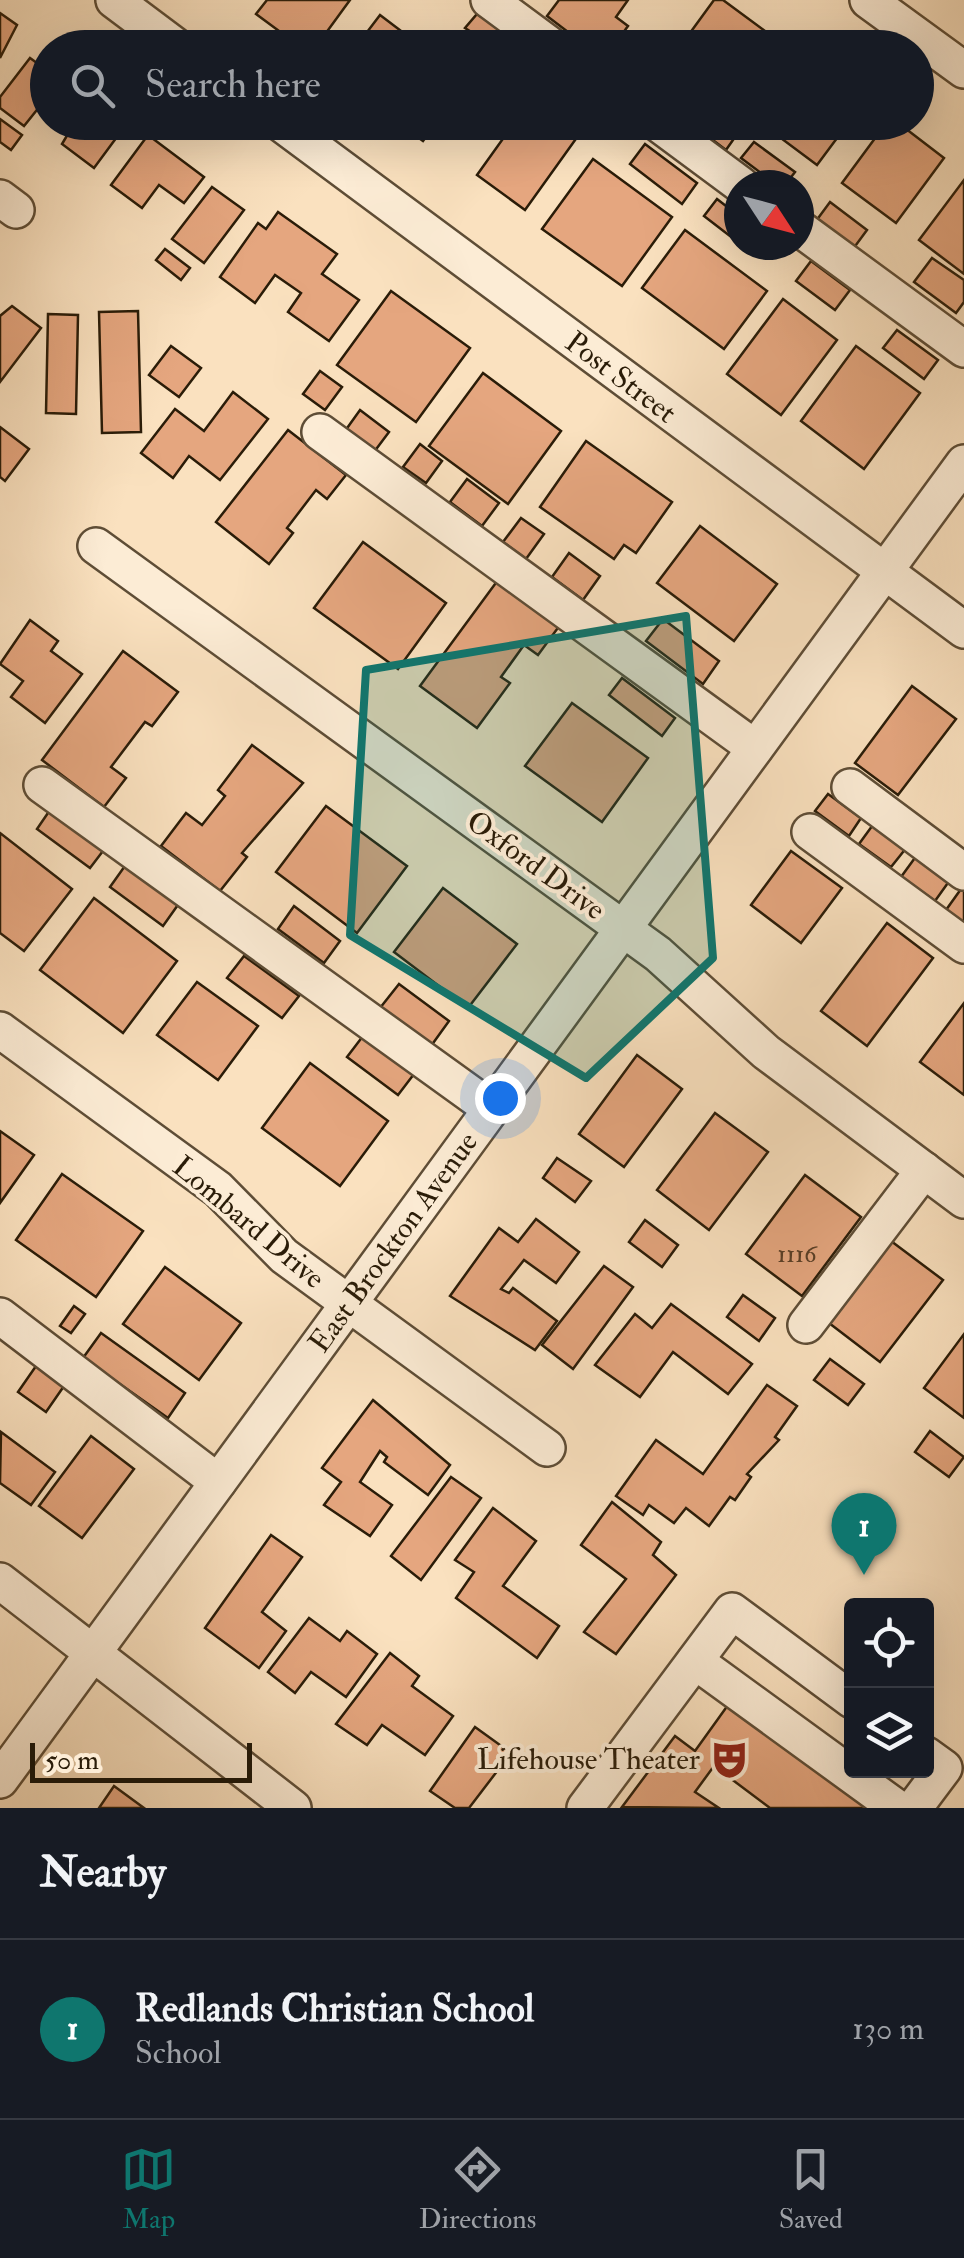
<!DOCTYPE html>
<style>
body{margin:0;font-family:"IM FELL Double Pica",serif;background:#20242c;color:#f1f3f6}
.controls{position:absolute;right:30px;bottom:30px;display:grid;overflow:hidden;border-radius:10px;box-shadow:0 10px 40px #0002}
.controls button{width:90px;height:90px;display:grid;place-items:center;padding:0;border:0;border-bottom:2px solid #363941;background:#171b24;color:#f1f3f6;font:50px sans-serif}
.compass{position:absolute;left:724px;top:170px;width:90px;height:90px;border-radius:50%;background:#171b24;box-shadow:0 10px 40px #0002;rotate:126deg}
.scale{position:absolute;left:30px;bottom:25px;width:222px;box-sizing:border-box;padding-left:10px;border:5px solid #2a1c08;border-top:0;font-size:28px;line-height:35px;white-space:nowrap;color:#2a1c08;-webkit-text-stroke:8px #fcecd5;paint-order:stroke}
.you{position:absolute;left:500px;top:1098px;width:35px;height:35px;margin:-25px;border:8px solid #fff;border-radius:50%;background:#1a73e8;box-shadow:0 0 0 15px #1a73e833}
.badge{display:grid;place-items:center;width:65px;height:65px;border-radius:50%;background:#0f766e;color:#fff;font-size:32px;font-weight:700}
.pin{position:absolute;translate:-50% -82px;filter:drop-shadow(0 2px 5px #0008)}
.pin::after{content:'';position:absolute;top:52px;width:35px;height:30px;background:inherit;clip-path:polygon(0 0,100% 0,50% 100%)}
.list{margin:0;padding:0;list-style:none}
h2{display:flex;justify-content:space-between;align-items:center;height:130px;margin:0;padding:0 40px;font-size:42px}
h2 small{font-size:32px;font-weight:400;color:#9ea1a6}
.list li{display:grid;grid-template-columns:65px 1fr auto;gap:30px;align-items:center;box-sizing:border-box;height:180px;padding:0 40px;border-top:2px solid #363941}
.list b{display:block;font-size:38px;white-space:nowrap}
.list p{margin:0;font-size:32px;white-space:nowrap;color:#9ea1a6}
.list em{font-size:32px;font-style:normal;color:#9ea1a6}
.icon{flex:none;width:55px;height:55px;fill:none;stroke:currentColor;stroke-width:2;stroke-linecap:round;stroke-linejoin:round}
.map{position:relative;flex:none;width:964px;height:1808px;overflow:hidden}
.search{position:absolute;background:#171b24;box-shadow:0 10px 40px #0002;left:30px;right:30px;top:30px;height:110px;display:flex;align-items:center;gap:25px;box-sizing:border-box;padding:0 35px;border-radius:55px;color:#9ea1a6;font-size:38px}
.sheet{height:310px;background:#171b24}
nav{display:flex;justify-content:space-around;align-items:center;box-sizing:border-box;height:140px;border-top:2px solid #363941;background:#171b24;font-size:28px;color:#9ea1a6}
nav a{display:grid;justify-items:center;gap:5px}
nav .on{color:#0f766e}
.map>svg:first-child{display:block}
.building{fill:#e5a67f;stroke:#2a1c08;stroke-width:2.5}
.lines{fill:none;stroke-linecap:round;stroke-linejoin:round}
.minor-casing{stroke:#5e4d36;stroke-width:40}
.minor{stroke:#fcecd5;stroke-width:35}
.marked{fill:#0f766e;fill-opacity:0.2;stroke:#0f766e;stroke-width:8;stroke-linejoin:round}
.labels{text-anchor:middle;stroke-width:8;stroke-linejoin:round;paint-order:stroke}
.number-label{font-size:25px;fill:#593e26}
.street-label{font-size:30px;fill:#2a1c08;stroke:#fcecd5}
.poi-label{font-size:30px;fill:#2a1c08;stroke:#fcecd5;text-anchor:end}
</style>
<div class="map">
<svg width="964" height="1808" viewBox="0 0 964 1808">
<rect width="100%" height="100%" fill="#fae1bf"/>
<filter id="stains"><feTurbulence type="fractalNoise" baseFrequency=".002" numOctaves="4"/><feColorMatrix values="0 0 0 0 .2 0 0 0 0 .09 0 0 0 0 .02 0 0 0 .5 -.17"/></filter>
<radialGradient id="worn" r=".72"><stop offset=".6" stop-color="#630" stop-opacity="0"/><stop offset="1" stop-color="#630" stop-opacity=".3"/></radialGradient>
<g class="building">
<polygon points="267,0 350,0 315,48 302,48 256,14"/>
<polygon points="559,0 628,0 616,17 628,26 612,48 589,48 547,16"/>
<polygon points="714,0 723,0 788,48 679,48"/>
<polygon points="0,13 17,25 0,58"/>
<polygon points="477,14 506,33 497,48 465,28"/>
<polygon points="380,15 409,37 401,48 355,48"/>
<polygon points="30,58 48,71 48,96 24,126 0,108 0,97"/>
<polygon points="0,119 22,135 11,150 0,142"/>
<polygon points="75,122 128,122 94,168 62,144"/>
<polygon points="397,122 437,122 423,141"/>
<polygon points="515,122 588,122 525,210 477,175"/>
<polygon points="689,122 730,122 740,130 726,150"/>
<polygon points="769,122 849,122 817,165 766,127"/>
<polygon points="887,122 897,122 944,158 896,223 842,183"/>
<polygon points="148,135 204,177 184,203 159,185 142,208 111,185"/>
<polygon points="754,142 795,172 785,185 777,185 741,158"/>
<polygon points="645,144 697,183 682,204 630,164"/>
<polygon points="593,159 672,217 622,286 542,229"/>
<polygon points="964,180 964,274 919,240"/>
<polygon points="212,187 244,210 204,263 172,239"/>
<polygon points="717,199 739,216 739,243 704,216"/>
<polygon points="830,202 867,230 853,249 816,221"/>
<polygon points="278,212 337,254 322,274 359,300 329,341 288,312 301,293 275,275 255,303 220,277 258,223 266,229"/>
<polygon points="685,230 767,291 724,349 642,288"/>
<polygon points="165,249 190,268 181,280 156,260"/>
<polygon points="932,258 964,280 964,302 956,313 914,282"/>
<polygon points="811,261 850,290 835,310 796,281"/>
<polygon points="391,291 470,348 416,422 337,365"/>
<polygon points="783,299 837,340 781,415 727,374"/>
<polygon points="12,306 41,328 0,382 0,316"/>
<polygon points="138,311 141,432 102,433 99,312"/>
<polygon points="48,314 78,315 76,414 46,413"/>
<polygon points="897,330 938,360 924,379 883,348"/>
<polygon points="171,346 201,368 179,397 149,375"/>
<polygon points="856,346 920,393 864,469 801,421"/>
<polygon points="320,371 342,387 325,410 303,394"/>
<polygon points="483,373 561,431 508,504 429,446"/>
<polygon points="233,392 268,419 220,480 189,456 173,478 141,453 175,409 204,431"/>
<polygon points="360,410 389,432 374,452 345,431"/>
<polygon points="0,427 29,449 5,481 0,477"/>
<polygon points="288,430 346,475 327,499 316,490 287,528 293,533 269,564 216,522"/>
<polygon points="586,441 672,502 636,553 624,545 614,559 540,507"/>
<polygon points="420,444 442,461 426,483 403,467"/>
<polygon points="467,479 499,503 482,526 450,502"/>
<polygon points="521,518 544,534 526,559 503,542"/>
<polygon points="700,526 777,584 734,641 657,583"/>
<polygon points="363,542 446,603 398,669 314,608"/>
<polygon points="569,553 600,576 583,600 552,577"/>
<polygon points="498,580 560,625 538,655 524,645 501,677 510,683 477,728 420,686"/>
<polygon points="663,619 719,661 703,684 646,641"/>
<polygon points="30,620 58,641 51,651 82,674 45,723 11,697 23,681 0,664"/>
<polygon points="123,651 178,692 152,726 145,722 111,767 126,778 104,807 42,760"/>
<polygon points="622,678 675,718 662,736 609,695"/>
<polygon points="912,686 956,719 898,795 855,763"/>
<polygon points="572,703 648,758 602,822 525,766"/>
<polygon points="252,745 303,783 242,853 247,857 220,891 161,846 186,813 202,825 225,796 218,790"/>
<polygon points="828,794 861,818 849,836 815,811"/>
<polygon points="326,806 407,866 357,933 276,872"/>
<polygon points="52,807 106,847 90,868 37,829"/>
<polygon points="875,822 907,847 891,867 859,844"/>
<polygon points="0,833 72,889 24,951 0,933"/>
<polygon points="791,851 842,888 801,943 751,905"/>
<polygon points="917,855 950,880 935,901 901,877"/>
<polygon points="127,863 180,902 163,926 110,887"/>
<polygon points="443,888 517,944 468,1008 394,952"/>
<polygon points="961,889 964,891 964,923 946,910"/>
<polygon points="94,898 177,961 123,1033 40,970"/>
<polygon points="294,906 340,941 324,963 278,929"/>
<polygon points="887,923 933,958 867,1046 821,1011"/>
<polygon points="244,956 299,996 282,1018 227,978"/>
<polygon points="197,982 258,1026 218,1080 157,1035"/>
<polygon points="399,984 449,1021 431,1046 380,1008"/>
<polygon points="964,1003 964,1095 920,1062"/>
<polygon points="363,1036 414,1074 398,1095 347,1057"/>
<polygon points="637,1055 682,1089 624,1167 579,1134"/>
<polygon points="310,1063 388,1121 340,1186 262,1128"/>
<polygon points="715,1113 768,1152 709,1230 657,1190"/>
<polygon points="0,1131 34,1155 0,1203"/>
<polygon points="557,1158 591,1181 575,1202 543,1178"/>
<polygon points="62,1174 143,1231 96,1297 16,1240"/>
<polygon points="805,1175 861,1217 802,1296 746,1254"/>
<polygon points="536,1219 579,1252 556,1283 524,1260 501,1289 509,1293 513,1288 557,1321 535,1350 450,1296 499,1228 518,1242"/>
<polygon points="645,1220 678,1245 662,1267 629,1242"/>
<polygon points="891,1241 943,1280 880,1362 829,1323"/>
<polygon points="604,1266 633,1287 573,1369 542,1345"/>
<polygon points="165,1267 241,1323 199,1380 123,1324"/>
<polygon points="743,1295 775,1318 759,1341 727,1317"/>
<polygon points="671,1304 752,1364 728,1394 673,1352 640,1397 595,1365 635,1314 652,1328"/>
<polygon points="74,1306 85,1314 71,1333 60,1326"/>
<polygon points="101,1333 185,1393 168,1418 83,1358"/>
<polygon points="964,1334 964,1418 924,1388"/>
<polygon points="830,1359 864,1384 848,1405 814,1380"/>
<polygon points="36,1366 64,1386 46,1412 18,1392"/>
<polygon points="767,1385 797,1406 775,1437 779,1440 747,1474 751,1477 735,1500 730,1497 709,1526 686,1508 674,1523 649,1505 643,1515 616,1496 656,1440 703,1474"/>
<polygon points="373,1400 450,1465 428,1495 384,1462 387,1457 380,1451 360,1482 392,1505 370,1536 324,1505 341,1482 322,1468"/>
<polygon points="930,1431 964,1457 949,1477 915,1452"/>
<polygon points="1,1432 55,1472 31,1505 0,1483"/>
<polygon points="91,1436 134,1469 82,1538 39,1506"/>
<polygon points="451,1477 481,1498 421,1580 391,1556"/>
<polygon points="612,1502 661,1542 653,1555 676,1575 616,1654 584,1632 626,1579 581,1545"/>
<polygon points="493,1508 536,1541 503,1586 559,1626 537,1658 456,1598 474,1572 455,1560"/>
<polygon points="271,1535 302,1557 262,1612 286,1631 259,1668 205,1628"/>
<polygon points="309,1618 340,1641 347,1631 377,1654 346,1697 311,1672 295,1693 268,1672"/>
<polygon points="390,1653 419,1676 412,1686 453,1716 425,1755 382,1725 367,1745 336,1724"/>
<polygon points="728,1705 868,1808 770,1808 714,1766 695,1792 719,1808 622,1807 675,1736 695,1751"/>
<polygon points="475,1727 511,1753 469,1808 455,1808 430,1791"/>
<polygon points="114,1786 144,1808 99,1808"/>
</g>
<g class="lines">
<defs>
<g id="minor">
<polyline points="114,0 178,48"/>
<polyline points="489,0 554,48"/>
<polyline points="868,0 964,70"/>
<polyline points="279,122 964,630"/>
<polyline points="656,122 741,185"/>
<polyline points="0,198 16,210"/>
<polyline points="799,228 964,349"/>
<polyline points="320,432 755,748"/>
<polyline points="96,546 658,954 766,1052 964,1200"/>
<polyline points="42,785 490,1108"/>
<polyline points="850,787 964,872"/>
<polyline points="810,832 964,945"/>
<polyline points="0,1030 218,1189 284,1256 547,1448"/>
<polyline points="0,1316 218,1482"/>
<polyline points="806,1325 924,1170"/>
<polyline points="0,1581 293,1808"/>
<polyline points="695,1661 897,1808"/>
<polyline points="0,1780 964,463"/>
<polyline points="585,1808 732,1611 852,1700"/>
<polyline points="914,1808 944,1768 926,1755"/>
</g>
</defs>
<use href="#minor" class="minor-casing"/>
<use href="#minor" class="minor"/>
</g>
<path class="marked" d="M686,616L713,958L586,1078L350,935L366,670Z"/>
<defs>
<symbol id="theatre-bare" viewBox="-9 -9 18 18"><path d="M-5-5.5Q0-4 5-5.5V0Q5 5 0 6Q-5 5-5 0ZM-3.3-2.5H-1v1.5H-3.3ZM1-2.5H3.3v1.5H1ZM-2.8 1Q0 5.5 2.8 1Z" fill="#8f2418" stroke="#fcecd5" stroke-width="2.5" paint-order="stroke"/></symbol>
</defs>
<g fill-rule="evenodd">
<use href="#theatre-bare" x="702" y="1732" width="55" height="55"/>
</g>
<g class="labels">
<g class="number-label">
<text x="797" y="1262">1116</text>
</g>
<g class="street-label">
<text transform="translate(621 377) rotate(37)" y="10">Post Street</text>
<text transform="translate(536 865) rotate(36)" y="10">Oxford Drive</text>
<text transform="translate(249 1222) rotate(40)" y="10">Lombard Drive</text>
<text transform="translate(393 1242) rotate(-54)" y="10">East Brockton Avenue</text>
</g>
<g class="poi-label">
<text x="700" y="1769">Lifehouse Theater</text>
</g>
</g>
<rect width="100%" height="100%" filter="url(#stains)"/>
<rect width="100%" height="100%" fill="url(#worn)"/>
</svg>
<div class="controls">
<button><svg class="icon" aria-label="locate" viewBox="0 0 24 24"><circle cx="12" cy="12" r="6"/><path d="M12 2v4M12 18v4M2 12h4M18 12h4"/></svg></button>
<button><svg class="icon" aria-label="layers" viewBox="0 0 24 24"><path d="M12 4l9 5-9 5-9-5zM3 14l9 5 9-5"/></svg></button>
</div>
<svg class="compass" viewBox="-18 -18 36 36"><path d="M0-13l5 13h-10z" fill="#e53935"/><path d="M0 13l5-13h-10z" fill="#9ea1a6"/></svg>
<div class="scale">50 m</div>
<div class="you"></div>
<div class="pin badge" style="left:864px;top:1575px">1</div>
<div class="search"><svg class="icon" aria-label="search" viewBox="0 0 24 24"><circle cx="10" cy="10" r="6"/><path d="M15 15l6 6"/></svg>Search here</div>
</div>
<section class="sheet">
<h2>Nearby<small></small></h2>
<ul class="list">
<li><span class="badge">1</span><div><b>Redlands Christian School</b><p>School</p></div><em>130 m</em></li>
</ul>
</section>
<nav>
<a class="on"><svg class="icon" aria-label="map" viewBox="0 0 24 24"><path d="M3 6l6-2 6 2 6-2v14l-6 2-6-2-6 2zM9 4v14M15 6v14"/></svg>Map</a>
<a><svg class="icon" aria-label="directions" viewBox="0 0 24 24"><path d="M12 3l9 9-9 9-9-9zM9 14v-3h6M13 9l2 2-2 2"/></svg>Directions</a>
<a><svg class="icon" aria-label="saved" viewBox="0 0 24 24"><path d="M7 4h10v16l-5-4-5 4z"/></svg>Saved</a>
</nav>
